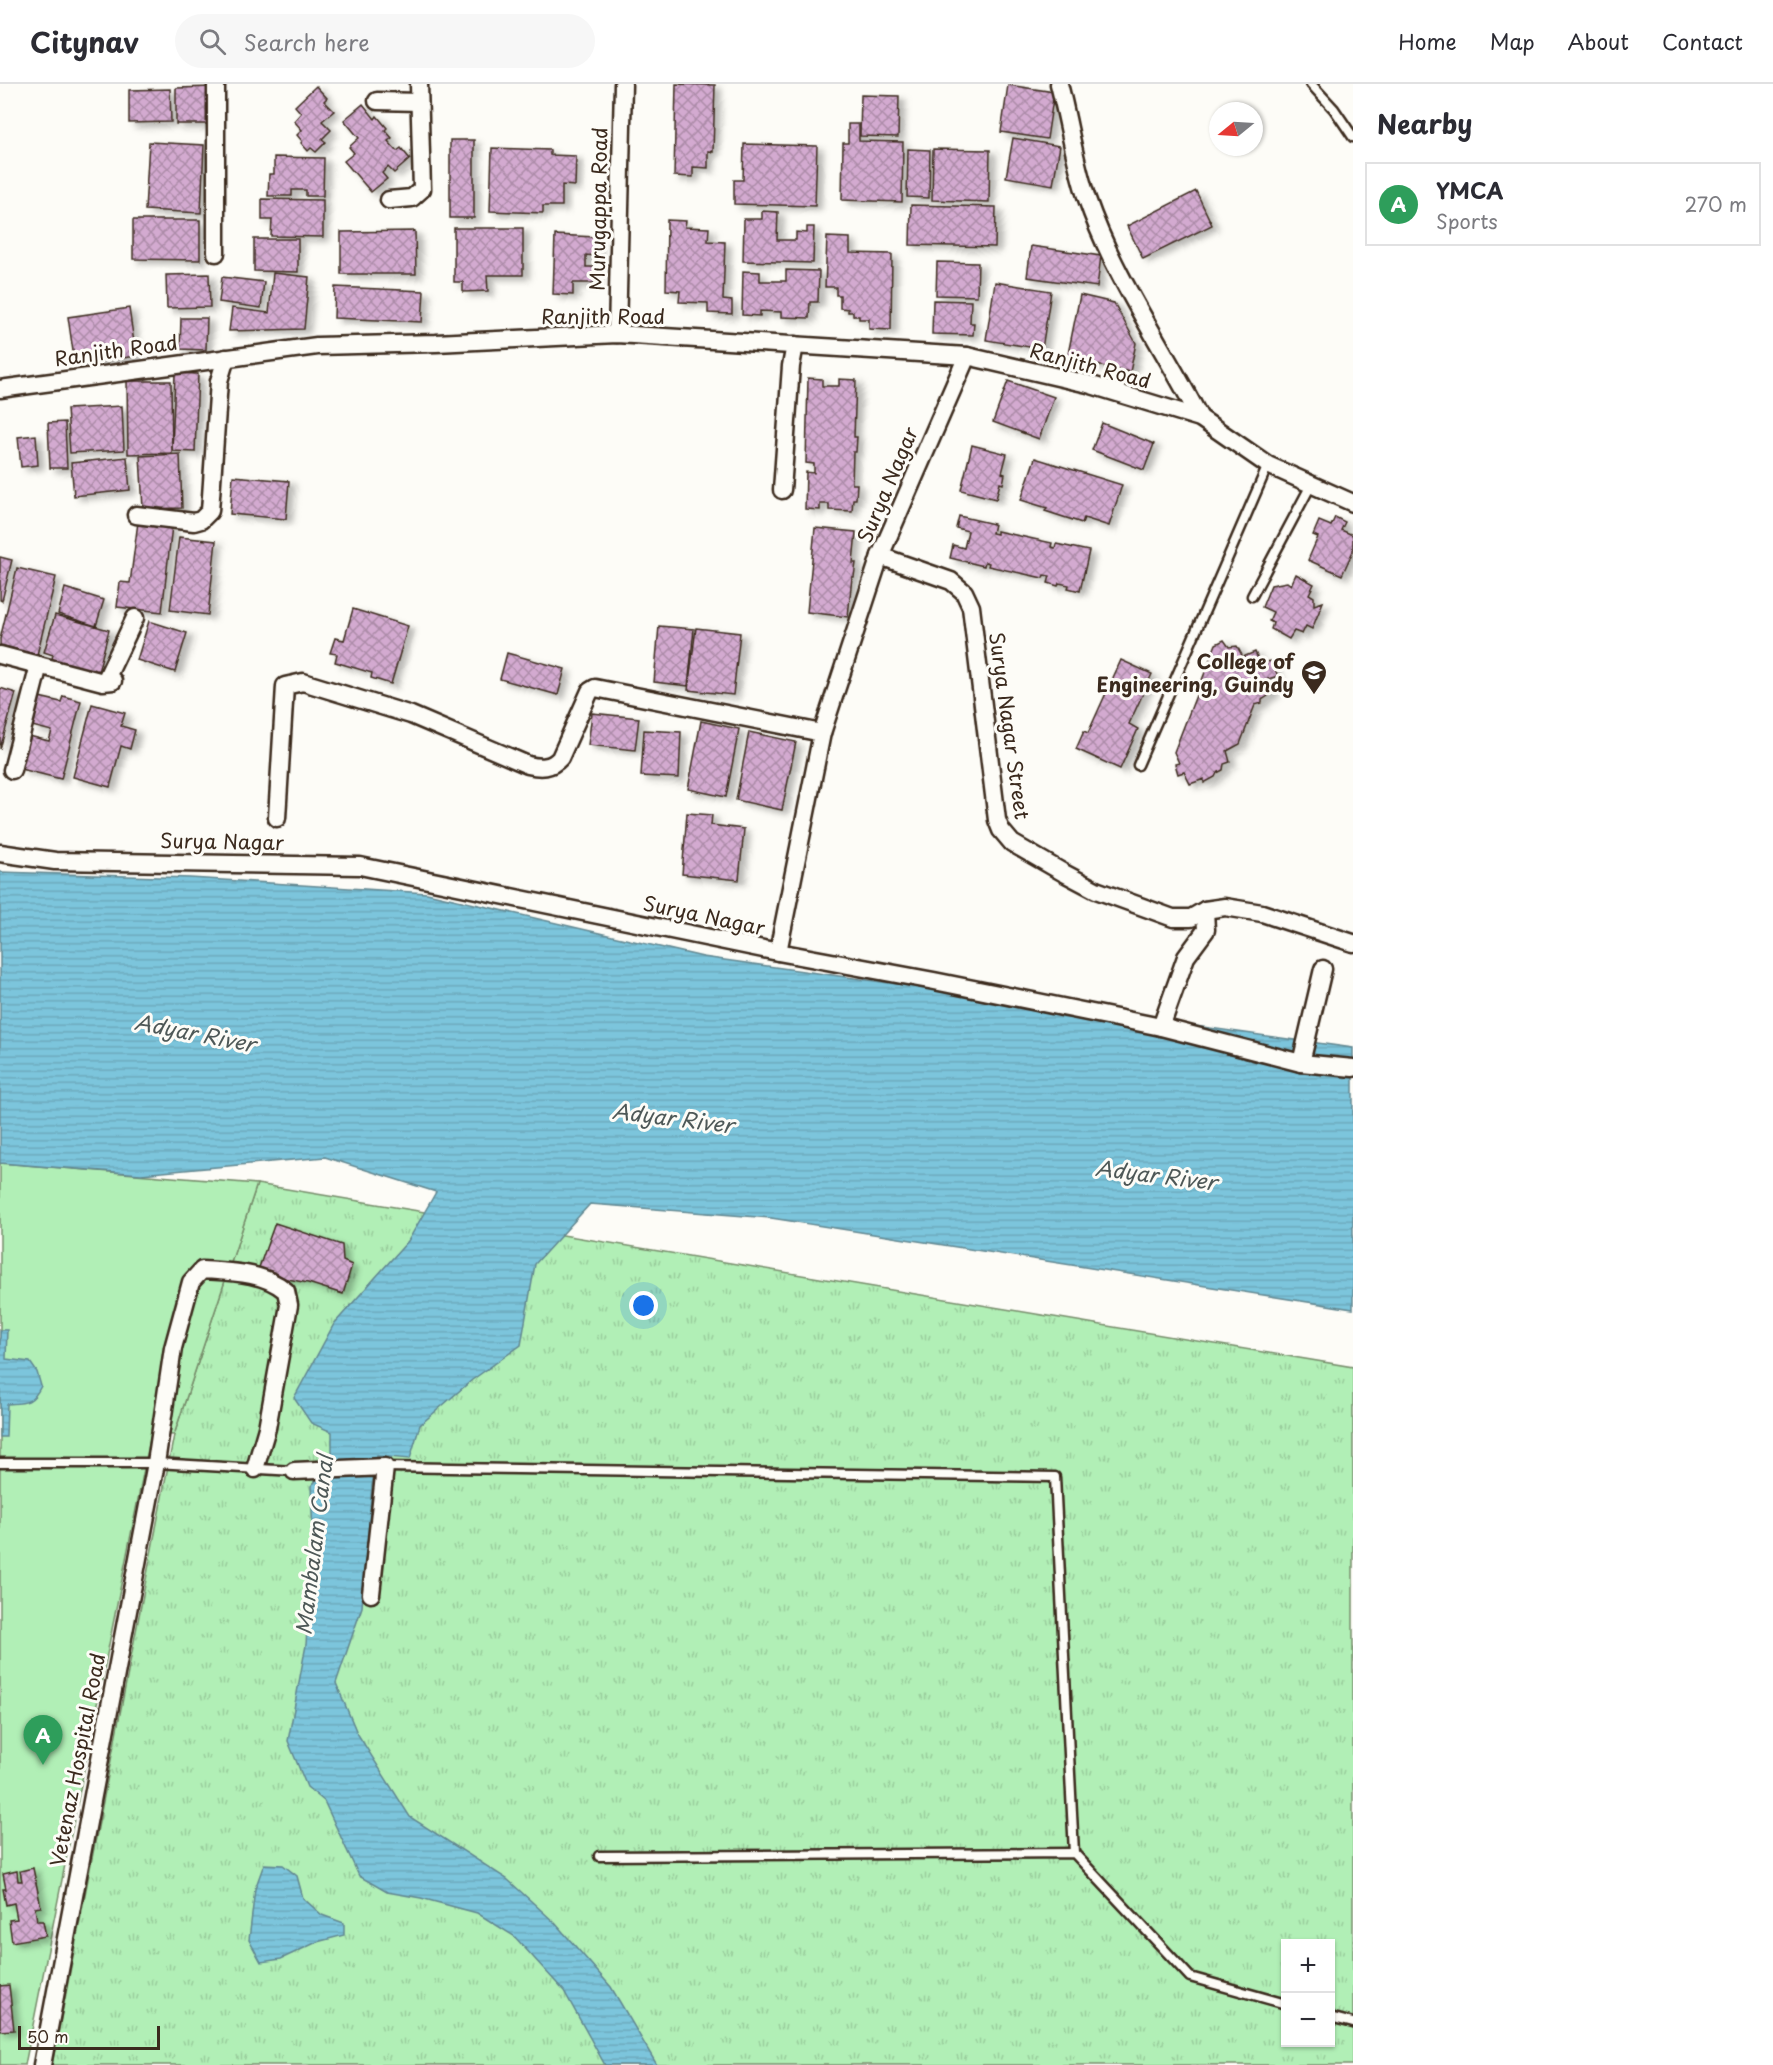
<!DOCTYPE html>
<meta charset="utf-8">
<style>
body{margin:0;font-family:"Playpen Sans",sans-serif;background:#f7f7f7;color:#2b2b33}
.controls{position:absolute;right:18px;bottom:18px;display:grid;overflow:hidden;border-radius:0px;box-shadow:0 2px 4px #0004}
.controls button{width:54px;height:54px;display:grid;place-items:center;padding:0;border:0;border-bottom:2px solid #e1e1e2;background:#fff;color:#2b2b33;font:30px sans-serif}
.compass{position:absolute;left:1209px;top:18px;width:54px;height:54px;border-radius:50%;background:#fff;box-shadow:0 2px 4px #0004;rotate:252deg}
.scale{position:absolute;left:18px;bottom:15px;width:142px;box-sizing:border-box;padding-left:6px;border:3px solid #3b2a1e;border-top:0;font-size:16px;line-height:21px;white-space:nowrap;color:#3b2a1e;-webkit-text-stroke:4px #fdfcf7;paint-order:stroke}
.you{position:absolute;left:644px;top:1222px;width:21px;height:21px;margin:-15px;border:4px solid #fff;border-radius:50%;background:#1a73e8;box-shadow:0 0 0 9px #1a73e833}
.badge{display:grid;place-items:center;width:39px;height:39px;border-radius:50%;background:#3b2a1e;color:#fff;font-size:20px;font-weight:700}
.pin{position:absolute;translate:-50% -50px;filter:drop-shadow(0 2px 3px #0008)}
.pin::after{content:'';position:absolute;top:32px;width:21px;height:18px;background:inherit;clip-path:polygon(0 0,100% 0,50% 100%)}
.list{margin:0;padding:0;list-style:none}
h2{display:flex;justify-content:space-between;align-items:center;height:78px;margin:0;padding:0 24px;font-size:26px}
h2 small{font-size:20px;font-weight:400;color:#7c7c81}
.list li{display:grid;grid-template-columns:39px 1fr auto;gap:18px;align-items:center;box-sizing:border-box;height:84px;margin:0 12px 12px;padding:0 12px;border:2px solid #e1e1e2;border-radius:0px}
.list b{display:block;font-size:22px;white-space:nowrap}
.list p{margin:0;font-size:20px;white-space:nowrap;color:#7c7c81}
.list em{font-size:20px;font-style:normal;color:#7c7c81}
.icon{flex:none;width:33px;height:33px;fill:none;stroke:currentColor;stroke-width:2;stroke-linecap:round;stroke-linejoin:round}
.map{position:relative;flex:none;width:1353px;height:1981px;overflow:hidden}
header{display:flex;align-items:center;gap:36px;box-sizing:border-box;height:84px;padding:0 30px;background:#fff;border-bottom:2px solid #e1e1e2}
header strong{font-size:28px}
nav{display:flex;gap:33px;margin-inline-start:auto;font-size:21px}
.search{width:420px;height:54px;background:#f7f7f7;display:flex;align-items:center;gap:15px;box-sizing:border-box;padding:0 21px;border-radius:33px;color:#7c7c81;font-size:22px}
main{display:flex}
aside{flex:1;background:#fff}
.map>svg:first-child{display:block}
.grass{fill:url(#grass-tufts);stroke:#768c6a;stroke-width:1.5;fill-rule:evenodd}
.pitch{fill:#b1efb6;stroke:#768c6a;stroke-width:1.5}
.water{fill:url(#water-rules);stroke:#628790;stroke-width:1.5}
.building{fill:url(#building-cross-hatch);stroke:#3b2a1e;stroke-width:1.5;filter:url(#shadow)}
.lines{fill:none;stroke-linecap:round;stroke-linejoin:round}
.service-casing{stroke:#3b2a1e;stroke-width:13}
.minor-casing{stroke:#3b2a1e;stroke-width:21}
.service{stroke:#fdfcf7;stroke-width:8}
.minor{stroke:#fdfcf7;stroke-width:16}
.labels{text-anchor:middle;stroke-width:6;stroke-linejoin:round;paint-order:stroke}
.street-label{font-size:20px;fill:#3b2a1e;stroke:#fdfcf7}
.poi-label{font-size:20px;font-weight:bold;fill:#3b2a1e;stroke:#fdfcf7;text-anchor:end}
.water-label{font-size:21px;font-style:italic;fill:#4e5857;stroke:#fdfcf7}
</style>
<header>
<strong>Citynav</strong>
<div class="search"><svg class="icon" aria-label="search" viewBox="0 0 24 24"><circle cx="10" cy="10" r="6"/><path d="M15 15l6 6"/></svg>Search here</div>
<nav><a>Home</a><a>Map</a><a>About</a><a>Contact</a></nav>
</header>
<main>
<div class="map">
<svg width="1353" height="1981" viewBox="0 0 1353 1981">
<defs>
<pattern id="grass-tufts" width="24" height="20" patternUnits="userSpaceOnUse" patternTransform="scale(1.5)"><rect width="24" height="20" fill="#b1efb6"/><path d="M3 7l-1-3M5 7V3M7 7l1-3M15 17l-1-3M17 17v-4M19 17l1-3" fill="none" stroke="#99cd9c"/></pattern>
<pattern id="water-rules" width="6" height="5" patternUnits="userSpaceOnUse" patternTransform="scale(1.5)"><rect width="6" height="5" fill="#7cc5dc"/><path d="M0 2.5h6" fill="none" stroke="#6ca9bc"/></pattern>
<pattern id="building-cross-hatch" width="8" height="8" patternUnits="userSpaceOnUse" patternTransform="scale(1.5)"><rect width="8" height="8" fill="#d3aad0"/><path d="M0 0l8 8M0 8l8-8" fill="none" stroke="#ac8ba8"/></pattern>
<filter id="shadow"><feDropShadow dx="6" dy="4" stdDeviation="3" flood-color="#0004"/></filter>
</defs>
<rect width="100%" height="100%" fill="#fdfcf7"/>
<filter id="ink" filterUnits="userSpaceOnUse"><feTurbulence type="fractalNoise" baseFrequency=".0167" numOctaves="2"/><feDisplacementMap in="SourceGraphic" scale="12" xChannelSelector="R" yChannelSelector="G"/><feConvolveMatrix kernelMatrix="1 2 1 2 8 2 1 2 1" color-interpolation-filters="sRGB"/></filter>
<g filter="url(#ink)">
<path class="grass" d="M257,1100L1353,1283V1981H52L174,1351ZM1286,1860H1330V1958H1286Z"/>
<polygon class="pitch" points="0,1079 257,1100 174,1351 151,1350 25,1981 0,1981"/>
<g class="water">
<polygon points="0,788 190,794 427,809 703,873 1353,964 1353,1225 771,1134 590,1120 535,1180 521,1261 472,1296 420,1341 410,1375 377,1372 372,1402 362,1523 336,1599 357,1649 410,1733 507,1795 555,1839 611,1903 657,1981 605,1981 564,1907 514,1852 477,1829 421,1814 387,1808 359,1792 324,1717 307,1703 288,1657 306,1561 313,1453 311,1402 332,1378 332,1348 311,1339 294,1314 334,1240 408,1157 436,1108 325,1073 141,1090 0,1079"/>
<path d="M0,1246H7L6,1275L30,1278L37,1288L41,1302C32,1320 26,1319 7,1320L6,1353H0Z"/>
<polygon points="264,1780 283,1781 297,1792 303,1814 322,1831 344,1839 344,1851 317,1858 281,1875 261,1878 249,1856 255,1805"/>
</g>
<g class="building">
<polygon points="676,0 715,1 713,68 708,67 708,84 693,83 693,93 674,92"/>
<polygon points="1008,1 1054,8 1047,55 1001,48"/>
<polygon points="316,2 327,14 324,17 334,27 322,37 331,46 322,55 326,58 316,68 311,64 308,67 301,59 302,57 297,51 302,46 294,37 301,29 295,22"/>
<polygon points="214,3 215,40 176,40 176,4"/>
<polygon points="170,5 171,38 129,39 129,6"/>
<polygon points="861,11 899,12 898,53 860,52"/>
<polygon points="363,20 375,35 377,32 387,44 385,46 392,54 388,57 397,67 401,64 410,75 394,89 388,83 382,89 387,95 371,108 344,77 354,69 349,63 359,54 344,36"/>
<polygon points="848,40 859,40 859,57 903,58 902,118 842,116 843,59 848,59"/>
<polygon points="1013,54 1060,62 1053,101 1006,93"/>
<rect x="450" y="56" width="24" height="78"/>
<polygon points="149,58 204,61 201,129 145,126"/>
<polygon points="744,60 817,62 815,122 734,120 734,96 743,96"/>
<polygon points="492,64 550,66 550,71 576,72 575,102 562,101 562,122 543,122 543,129 490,127"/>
<polygon points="908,65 930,66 929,114 907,113"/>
<polygon points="933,65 990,66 989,118 932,116"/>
<polygon points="274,73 324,74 323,112 306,112 306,106 292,106 292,112 268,112 269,90 274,90"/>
<polygon points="1196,107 1212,141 1143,175 1127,142"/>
<polygon points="262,115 323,116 323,153 271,152 272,136 262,136"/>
<polygon points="911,121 996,123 995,163 910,161"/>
<polygon points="762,127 778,128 777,156 796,156 796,148 807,149 807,143 814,143 813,179 743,177 744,135 762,135"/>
<polygon points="133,136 200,136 200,176 133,175"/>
<polygon points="667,136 686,137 685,143 709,144 708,157 725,158 723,216 732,217 732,230 708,229 708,219 679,218 680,207 666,206"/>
<polygon points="454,144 523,144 523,191 487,191 488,207 463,208 463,198 454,198"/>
<polygon points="415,147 416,190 341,190 341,148"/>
<polygon points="555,151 596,153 596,172 586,171 586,183 596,183 595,199 573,199 573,211 553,210"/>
<polygon points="827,153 850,154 850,169 892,170 891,246 869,245 869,235 859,235 859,232 853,232 853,228 848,228 848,225 840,224 840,211 836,211 836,203 825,203"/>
<polygon points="254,155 298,155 298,188 254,187"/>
<polygon points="1031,162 1101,172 1097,203 1027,193"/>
<polygon points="937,178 978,179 977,212 936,211"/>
<polygon points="786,186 819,187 818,218 810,218 809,234 781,233 781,228 760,227 760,232 742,231 743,187 760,188 760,197 786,197"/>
<polygon points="273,189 309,193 304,245 229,247 232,224 269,229"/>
<polygon points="209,190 210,223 167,224 166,191"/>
<polygon points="222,193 264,198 261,224 219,218"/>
<polygon points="995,198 1051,207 1042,265 986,256"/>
<polygon points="335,203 424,207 422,238 334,234"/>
<polygon points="1080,211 1114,219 1136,259 1130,288 1067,275"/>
<polygon points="933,216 971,217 970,239 974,239 973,251 932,250"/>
<polygon points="129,224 136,272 75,281 68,233"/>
<polygon points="181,234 207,234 206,266 180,265"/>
<polygon points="175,289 198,290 195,368 172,367"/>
<polygon points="808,294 822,295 822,302 839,302 839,295 856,296 854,353 857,353 856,368 853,368 852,400 857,400 856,415 853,415 852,427 829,426 829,420 820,420 820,426 805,425 806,388 814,389 814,380 806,379"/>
<polygon points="127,297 171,297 172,369 128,370"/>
<polygon points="1008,297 1054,313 1039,355 993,338"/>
<polygon points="122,322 124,366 70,369 67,325"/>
<polygon points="65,338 67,384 50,384 48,339"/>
<polygon points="1102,339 1154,360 1144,386 1092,366"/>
<polygon points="36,351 38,381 21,383 18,353"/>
<polygon points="972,361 1007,370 1002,389 1005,390 1003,400 1000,399 996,415 961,406"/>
<polygon points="180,370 182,424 143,425 140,372"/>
<polygon points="127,373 130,406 74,412 71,379"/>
<polygon points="1035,374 1122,401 1109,442 1084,434 1082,439 1045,427 1047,424 1021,416"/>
<polygon points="233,392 289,397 286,435 230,430"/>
<polygon points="959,432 994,440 992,449 997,450 997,447 1052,459 1051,463 1055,464 1056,460 1089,467 1080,507 1068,504 1069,501 1059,499 1058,502 1048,499 1050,492 1044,491 1043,494 988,482 989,479 985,478 984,482 950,474 953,461 964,464 968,447 956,444"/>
<polygon points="1335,433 1345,438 1341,446 1353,451 1353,467 1342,491 1308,476 1318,453 1313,451 1319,437 1331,442"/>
<polygon points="138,438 172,442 162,528 117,523 120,498 130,499"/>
<polygon points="815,444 856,448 853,479 856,479 854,493 852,493 848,533 807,528"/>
<polygon points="179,453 216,457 208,531 170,526"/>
<polygon points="0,473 12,476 2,517 0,516"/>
<polygon points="17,484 56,493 37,571 0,561 0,555"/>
<polygon points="1296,490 1314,500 1309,510 1314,513 1314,521 1323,518 1312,545 1306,542 1302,550 1294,547 1289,555 1271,545 1273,539 1269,537 1273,528 1262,523 1271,501 1287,498 1291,501"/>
<polygon points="65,504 104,516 96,542 58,530"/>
<polygon points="353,525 408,542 391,600 371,594 372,589 335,578 337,570 330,569 335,554 344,556"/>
<polygon points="55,531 109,546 97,592 51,578 53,571 44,568"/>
<polygon points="149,537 187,549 175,588 137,576"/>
<polygon points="659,542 694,545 688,602 654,598"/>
<polygon points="696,544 740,549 733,611 688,606"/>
<polygon points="1224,556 1229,563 1237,562 1243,573 1255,568 1260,579 1271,577 1278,592 1268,595 1274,608 1262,616 1262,619 1255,621 1240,660 1227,667 1230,678 1224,680 1223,686 1217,689 1215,693 1204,699 1204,695 1190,700 1184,688 1178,690 1175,680 1179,679 1174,668 1216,560"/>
<polygon points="507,569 565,585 558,611 500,595"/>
<polygon points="1121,576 1152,590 1129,640 1138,645 1120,685 1076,665 1084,647 1088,649"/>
<polygon points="0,604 16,609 0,665"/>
<polygon points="63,612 81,617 61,695 21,685 29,652 49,657 52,647 32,642 39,613 61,618"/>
<polygon points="92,620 125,629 121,642 135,646 130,665 121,662 110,703 73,693"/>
<polygon points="592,629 639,634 635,666 588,661"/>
<polygon points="701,637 739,645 726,713 688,705"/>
<polygon points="644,646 681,648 679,694 641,692"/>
<polygon points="749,648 796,658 782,726 736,716"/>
<polygon points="687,729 712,731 711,741 744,745 739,796 682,790"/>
<polygon points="275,1139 342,1161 343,1177 352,1181 343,1210 308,1199 257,1189"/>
<polygon points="33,1784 41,1823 35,1824 37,1837 43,1837 46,1852 12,1858 9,1836 17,1835 14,1819 6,1821 3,1805 6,1805 3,1790 17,1787 18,1797 22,1797 20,1787"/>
<polygon points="9,1901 14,1946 0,1947 0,1902"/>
</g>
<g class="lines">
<defs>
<g id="service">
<polyline points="1311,0 1334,25 1353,53"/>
<polyline points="1252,512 1311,401"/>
<polyline points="1138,681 1268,381"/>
<polyline points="0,1379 156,1379 294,1387"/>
<polyline points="385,1383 1055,1393 1074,1769"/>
<polyline points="599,1772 1074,1769 1190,1893 1286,1920"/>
<polyline points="1330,1933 1353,1939"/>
</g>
<g id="minor">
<path d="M1059,0C1069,38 1074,77 1087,115C1114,193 1162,261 1200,334"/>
<polyline points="377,17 419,18"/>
<polyline points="389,116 412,114 422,105 419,0"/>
<polyline points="216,169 216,0"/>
<polyline points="617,250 623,0"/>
<polyline points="0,305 317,262 436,259 617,250 967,272 1088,300 1200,334 1268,381 1353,419"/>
<polyline points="782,406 791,282 795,261"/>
<polyline points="136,431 194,438 201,436 210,427 219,297 226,274"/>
<polyline points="880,472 951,497 964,508 971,523 997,736 1001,746 1012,759 1064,789 1096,806 1173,834 1191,834 1205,826 1225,823 1262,829 1353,859"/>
<polyline points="0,571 103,598 113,597 107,593 135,534"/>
<polyline points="12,686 39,581"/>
<path d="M277,734L285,602L303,598L411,631L528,681C541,684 551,684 560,674L590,607L595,604L822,649"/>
<polyline points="0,769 55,777 360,782 778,868 822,649 880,472 967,272"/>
<polyline points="778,868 934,897 1161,943 1301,979 1353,984"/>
<polyline points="1161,943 1186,873 1206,846 1205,826"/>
<polyline points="1301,979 1323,885"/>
<polyline points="294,1387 385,1383 371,1510"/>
<path d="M42,1981L156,1379L173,1264L191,1198L202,1186C230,1188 264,1188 286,1207L289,1221L286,1238L267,1344L255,1385"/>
</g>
</defs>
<use href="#service" class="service-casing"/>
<use href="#minor" class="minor-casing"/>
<use href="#service" class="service"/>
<use href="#minor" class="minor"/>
</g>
</g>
<defs>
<symbol id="university-pin" viewBox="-11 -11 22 30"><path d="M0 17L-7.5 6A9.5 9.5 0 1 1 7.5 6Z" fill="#3b2a1e" stroke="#fdfcf7"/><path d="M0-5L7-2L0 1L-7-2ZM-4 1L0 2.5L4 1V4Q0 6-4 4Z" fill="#fff"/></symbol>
</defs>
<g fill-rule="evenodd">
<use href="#university-pin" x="1299" y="574" width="30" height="40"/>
</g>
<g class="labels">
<g class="street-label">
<text transform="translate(599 125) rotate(-89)" y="7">Murugappa Road</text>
<text x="603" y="240">Ranjith Road</text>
<text transform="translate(116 267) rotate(-8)" y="7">Ranjith Road</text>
<text transform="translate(1090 282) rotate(15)" y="7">Ranjith Road</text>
<text transform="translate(888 401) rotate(-67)" y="7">Surya Nagar</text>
<text transform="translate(1009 642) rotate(82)" y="7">Surya Nagar Street</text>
<text transform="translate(222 758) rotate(1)" y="7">Surya Nagar</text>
<text transform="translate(704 832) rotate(12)" y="7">Surya Nagar</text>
<text transform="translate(78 1676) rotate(-79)" y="7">Vetenaz Hospital Road</text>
</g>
<g class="poi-label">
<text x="1294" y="585">College of<tspan x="1294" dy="23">Engineering, Guindy</tspan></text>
</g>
<g class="water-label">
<text transform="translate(195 950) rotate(11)" y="7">Adyar River</text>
<text transform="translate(673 1035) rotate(7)" y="7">Adyar River</text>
<text transform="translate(1156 1092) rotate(7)" y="7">Adyar River</text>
<text transform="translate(315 1461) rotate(-83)" y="7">Mambalam Canal</text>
</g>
</g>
</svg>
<div class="controls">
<button>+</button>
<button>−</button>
</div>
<svg class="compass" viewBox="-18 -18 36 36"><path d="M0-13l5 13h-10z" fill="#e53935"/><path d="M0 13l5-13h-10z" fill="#7c7c81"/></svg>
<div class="scale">50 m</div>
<div class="you"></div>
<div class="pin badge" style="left:43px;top:1681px;background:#2e9e5b">A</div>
</div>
<aside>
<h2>Nearby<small></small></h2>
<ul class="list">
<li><span class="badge" style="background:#2e9e5b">A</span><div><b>YMCA</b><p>Sports</p></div><em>270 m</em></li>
</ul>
</aside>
</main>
